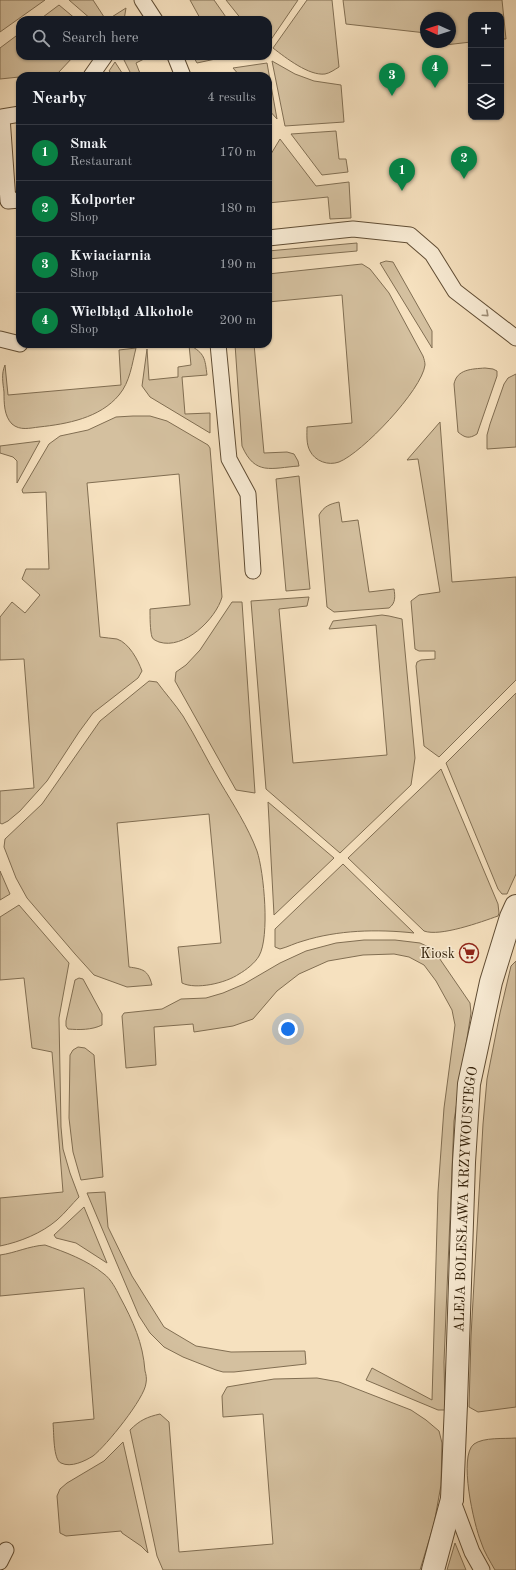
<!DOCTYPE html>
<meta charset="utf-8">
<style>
body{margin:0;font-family:"Old Standard TT",serif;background:#20242c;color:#f1f3f6}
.controls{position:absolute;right:12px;top:12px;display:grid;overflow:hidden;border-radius:8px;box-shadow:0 1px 3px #0004}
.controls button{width:36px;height:36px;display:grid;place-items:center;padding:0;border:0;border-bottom:1px solid #363941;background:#171b24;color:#f1f3f6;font:20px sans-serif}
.compass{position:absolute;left:420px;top:12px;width:36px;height:36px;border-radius:50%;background:#171b24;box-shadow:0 1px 3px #0004;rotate:273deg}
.you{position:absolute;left:288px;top:1029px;width:14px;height:14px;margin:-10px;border:3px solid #fff;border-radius:50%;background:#1a73e8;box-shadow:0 0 0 6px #1a73e833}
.badge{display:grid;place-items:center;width:26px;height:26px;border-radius:50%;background:#0b8043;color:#fff;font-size:13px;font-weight:700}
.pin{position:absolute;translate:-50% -33px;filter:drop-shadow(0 1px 2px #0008)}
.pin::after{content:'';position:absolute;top:21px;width:14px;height:12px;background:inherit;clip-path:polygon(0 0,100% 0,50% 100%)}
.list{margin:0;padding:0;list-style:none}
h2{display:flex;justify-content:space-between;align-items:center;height:52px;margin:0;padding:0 16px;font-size:17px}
h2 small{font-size:13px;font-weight:400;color:#9ea1a6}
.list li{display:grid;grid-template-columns:26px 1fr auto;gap:12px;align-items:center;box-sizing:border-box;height:56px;padding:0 16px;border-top:1px solid #363941}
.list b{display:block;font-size:15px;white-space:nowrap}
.list p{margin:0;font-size:13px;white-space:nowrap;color:#9ea1a6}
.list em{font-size:13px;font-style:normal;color:#9ea1a6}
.icon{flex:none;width:22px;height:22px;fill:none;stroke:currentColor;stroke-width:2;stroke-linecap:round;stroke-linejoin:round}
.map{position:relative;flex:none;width:516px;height:1570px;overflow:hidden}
.search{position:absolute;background:#171b24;box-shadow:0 1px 3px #0004;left:16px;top:16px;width:256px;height:44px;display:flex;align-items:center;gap:10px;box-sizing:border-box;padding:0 14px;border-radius:12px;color:#9ea1a6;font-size:15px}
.panel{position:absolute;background:#171b24;box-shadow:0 1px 3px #0004;left:16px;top:72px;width:256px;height:276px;border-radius:12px}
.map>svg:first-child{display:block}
.green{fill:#d4c09f;stroke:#816e52}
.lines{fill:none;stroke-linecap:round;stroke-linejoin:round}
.service-casing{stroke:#604d34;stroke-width:17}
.pedestrian-casing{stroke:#604d34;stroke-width:24}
.minor-casing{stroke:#604d34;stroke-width:24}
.service{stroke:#f9ecd5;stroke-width:15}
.pedestrian{stroke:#f9ecd5;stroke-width:22}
.minor{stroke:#f9ecd5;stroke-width:22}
.oneway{stroke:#9e8e77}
.labels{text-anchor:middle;stroke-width:3;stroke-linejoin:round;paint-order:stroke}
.poi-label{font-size:14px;fill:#2e1c05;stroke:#f9ecd5;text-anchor:end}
.street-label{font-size:14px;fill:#2e1c05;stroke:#f9ecd5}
</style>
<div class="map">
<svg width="516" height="1570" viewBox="0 0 516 1570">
<rect width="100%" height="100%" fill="#f6e1bf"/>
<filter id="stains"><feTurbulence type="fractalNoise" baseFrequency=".005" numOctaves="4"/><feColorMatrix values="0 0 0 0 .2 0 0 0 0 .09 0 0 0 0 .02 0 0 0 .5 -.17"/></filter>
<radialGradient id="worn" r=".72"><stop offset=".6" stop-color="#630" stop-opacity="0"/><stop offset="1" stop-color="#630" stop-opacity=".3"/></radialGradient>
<g class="green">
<polygon points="0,0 45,0 0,32"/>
<polygon points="69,0 93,0 106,20 92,20"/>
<polygon points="190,0 214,0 228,20 201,20"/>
<polygon points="226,0 298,0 268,44 268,20 242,20"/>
<path d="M307,0H332L339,67C334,70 330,73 325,74C309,76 286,58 273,48Z"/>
<polygon points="343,0 502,0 506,39 501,39 501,15 471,15 471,42 445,45 442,42 450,42 450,18 426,18 426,33 346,24"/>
<polygon points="59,5 77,20 39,20"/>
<polygon points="126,8 124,20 107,20"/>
<polygon points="20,33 20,56 74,56 58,73 0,79 0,48"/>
<polygon points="122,56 150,56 136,63 141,76 132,76"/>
<polygon points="193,56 222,56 220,58 197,63"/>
<polygon points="272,61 295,74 314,81 341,85 344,122 285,126"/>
<polygon points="115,62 124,76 115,76 109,71"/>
<polygon points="267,63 277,119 268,109 268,76 240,76 233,68"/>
<polygon points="336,131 339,159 346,159 348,172 322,175 291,134"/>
<polygon points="280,139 316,186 349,182 351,218 330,219 328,197 268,203 268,159"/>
<polygon points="357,243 357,251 268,259 268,251"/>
<polygon points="386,261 393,262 432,331 432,348 380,263"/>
<path d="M362,264L370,269L389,293L423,356C424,359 425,362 425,365C422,390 362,453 339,462C328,466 315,461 310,451C306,444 307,434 307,427L352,423L342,295L268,302V274Z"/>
<path d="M235,344H254L264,453L287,452L294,454L298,461L299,466C271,468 255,476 242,446Z"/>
<path d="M189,345C205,353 205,359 207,375L182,377L185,414L210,413V433L150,397L142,386L147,349L149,380L178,377V367L191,365Z"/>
<path d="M136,348C132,364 130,382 119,395C100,418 67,424 39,427C30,428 20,431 12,424C4,416 4,403 4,392C3,383 1,374 5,365L8,395L121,385L119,350Z"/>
<path d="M485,368L493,369L497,371V376L477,434C469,439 465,438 458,432L454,384C457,369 472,369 485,368Z"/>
<polygon points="516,374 516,447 487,449 487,435 490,424 504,384 508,378"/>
<path d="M133,416H150L167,421L208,445L210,448L222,597C216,619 184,650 159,642C157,641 153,640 152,637C150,631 150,616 150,609L190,605L179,474L87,483L100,637C106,638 111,638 117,639C129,643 138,660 142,671L138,678L93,713L79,732L47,781L20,811L8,821L2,824L0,823V791L34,788L24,659L0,660V617L12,602L25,613L40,595L22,579L26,569H49L46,492L23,493L22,490L49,444L60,436L88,430L116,417Z"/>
<polygon points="440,422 452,582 516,577 516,680 439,757 424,746 416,666 417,662 421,660 435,659 435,651 419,651 415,649 411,601 419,595 440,592 418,459 407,460"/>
<polygon points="40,441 17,483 17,461 13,457 0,453 0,446"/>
<polygon points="299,476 310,589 286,591 276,479"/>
<path d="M339,502L342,522L358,520L369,592L394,589C395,596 396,603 389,608L334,612L327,607L319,515C324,506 330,504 339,502Z"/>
<polygon points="309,597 307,606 279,609 293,763 387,755 376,625 329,629 333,621 382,615 389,616 402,619 415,758 411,785 340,853 266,789 251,601"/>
<polygon points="232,602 242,602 255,793 236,790 175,681 176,672 186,665 200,650"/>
<path d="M149,681L157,682C165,693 175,704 183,716C196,737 207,760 220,782C233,804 248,827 257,851C264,872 270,937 259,956C255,963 246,970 239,974C226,983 196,990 182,983L178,947L221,943L209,814L117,823L129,967C143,969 148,970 152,985L127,987L94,975L75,954L27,898L16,878L4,847L5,839L42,804L100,721Z"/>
<polygon points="516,693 516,874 507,894 502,894 498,889 446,763"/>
<path d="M441,769L498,904L499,913L498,916C481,922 440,937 424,931L348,858Z"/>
<polygon points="268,802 334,858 274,915"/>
<path d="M343,864L414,933C377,929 338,930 303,941C295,943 288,947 280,949L275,947V929Z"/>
<polygon points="0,871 10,894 0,900"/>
<path d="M19,905L69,963L59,1018L61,1127L63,1149L70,1173L79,1197C72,1204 65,1213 57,1220C42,1233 20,1242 0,1246V1198L63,1192L52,1052L32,1048L24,978L0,980V917Z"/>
<polygon points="364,940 395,940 420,943 433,949 470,1003 471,1013 454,1121 444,1362 445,1410 438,1410 366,1380 372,1368 432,1400 438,1192 444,1108 455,1025 452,1010 436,981 424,965 409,957 394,954 363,955 328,961 299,974 277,991 253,1019 233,1026 194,1032 193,1024 154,1027 156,1065 126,1068 122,1016 124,1013 162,1009 181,999 206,998 223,993 244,984 280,963 306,951 336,943"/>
<polygon points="516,961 516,1407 478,1412 469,1407 471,1336 483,1124 487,1079 500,1013 511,966"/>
<path d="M79,978L83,979L102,1014V1025C92,1030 79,1030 68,1029L66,1026V1021L75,980Z"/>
<polygon points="78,1047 85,1048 94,1055 103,1177 81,1180 73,1152 69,1118 70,1055 73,1050"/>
<polygon points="105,1192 108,1227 132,1276 164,1327 196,1346 231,1352 305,1351 306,1364 234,1372 223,1372 216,1370 183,1357 164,1347 150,1333 139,1316 87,1193"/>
<polygon points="84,1207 107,1263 76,1243 56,1238 54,1235"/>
<path d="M45,1245C65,1252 87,1260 104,1274C111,1279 116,1289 120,1297C133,1321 143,1343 145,1371C146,1374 147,1379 146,1383C145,1398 106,1446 93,1456C85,1461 71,1468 61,1463C53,1460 54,1432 53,1423L94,1419L84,1288L0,1296V1255C15,1253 29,1246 45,1245Z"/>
<path d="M317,1378L339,1382L411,1410L426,1420L439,1431L442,1443L441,1485L434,1524L420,1570H163L157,1556L130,1430C140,1420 147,1417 160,1414L169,1422L179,1552L273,1544L263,1414L223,1417L222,1396L227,1387L274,1379Z"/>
<path d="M516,1438V1570H495C490,1561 484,1552 481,1542C474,1525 458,1456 474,1444C484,1437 504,1439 516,1438Z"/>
<polygon points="123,1442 148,1553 141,1546 122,1533 121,1531 66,1536 60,1533 57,1496 60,1489 67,1483 104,1461"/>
<polygon points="455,1543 466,1570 447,1570"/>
</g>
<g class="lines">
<defs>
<g id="service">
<polyline points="142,0 155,20"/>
<polyline points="175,56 183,76"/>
<polyline points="91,76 105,56"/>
<polyline points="20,114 2,117 8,201 20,200"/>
<polyline points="268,238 353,229 410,235 432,254 455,291 516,338"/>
<polyline points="0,339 20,344"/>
<polyline points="218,344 229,459 248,494 253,571"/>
<polyline points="452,1499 472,1552 482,1570"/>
<polyline points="0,1562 6,1550"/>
</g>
<g id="pedestrian">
<path id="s1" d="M456,1404L464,1162L469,1084L491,982L511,917L516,906"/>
<polyline points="433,1570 452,1499"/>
</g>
<polyline id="minor" points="452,1499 456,1404"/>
</defs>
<use href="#service" class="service-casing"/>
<use href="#pedestrian" class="pedestrian-casing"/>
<use href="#minor" class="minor-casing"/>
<use href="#service" class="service"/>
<use href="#pedestrian" class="pedestrian"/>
<use href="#minor" class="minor"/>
</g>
<defs><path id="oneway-chevron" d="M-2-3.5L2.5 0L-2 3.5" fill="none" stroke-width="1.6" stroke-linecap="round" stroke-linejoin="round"/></defs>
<use class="oneway" href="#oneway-chevron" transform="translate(486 314) rotate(42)"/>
<defs>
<symbol id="supermarket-ring" viewBox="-11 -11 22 22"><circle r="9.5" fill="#f9ecd5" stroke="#8f2418" stroke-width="1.5"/><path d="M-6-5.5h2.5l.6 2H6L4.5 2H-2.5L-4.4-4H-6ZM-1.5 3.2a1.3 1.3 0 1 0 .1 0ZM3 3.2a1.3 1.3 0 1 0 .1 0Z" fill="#8f2418"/></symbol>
</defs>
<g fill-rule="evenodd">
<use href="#supermarket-ring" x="458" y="942" width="22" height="22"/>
</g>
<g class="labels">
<g class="poi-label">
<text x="455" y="958">Kiosk</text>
</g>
<g class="street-label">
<text dy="5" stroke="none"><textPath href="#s1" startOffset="205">ALEJA BOLESŁAWA KRZYWOUSTEGO</textPath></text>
</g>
</g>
<rect width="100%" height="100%" filter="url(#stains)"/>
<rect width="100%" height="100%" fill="url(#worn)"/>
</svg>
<div class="controls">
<button>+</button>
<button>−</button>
<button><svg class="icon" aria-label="layers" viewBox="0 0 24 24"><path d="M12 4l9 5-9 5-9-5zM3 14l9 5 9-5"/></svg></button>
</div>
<svg class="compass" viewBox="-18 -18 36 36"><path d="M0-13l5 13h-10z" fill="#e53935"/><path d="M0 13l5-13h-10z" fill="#9ea1a6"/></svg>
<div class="you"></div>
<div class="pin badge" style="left:402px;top:191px">1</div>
<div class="pin badge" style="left:464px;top:179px">2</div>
<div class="pin badge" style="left:392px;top:96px">3</div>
<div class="pin badge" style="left:435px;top:88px">4</div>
<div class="search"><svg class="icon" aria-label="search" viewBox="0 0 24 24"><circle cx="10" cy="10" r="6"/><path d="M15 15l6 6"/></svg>Search here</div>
<section class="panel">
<h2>Nearby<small>4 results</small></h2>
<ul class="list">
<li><span class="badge">1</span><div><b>Smak</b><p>Restaurant</p></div><em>170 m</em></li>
<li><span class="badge">2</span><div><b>Kolporter</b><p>Shop</p></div><em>180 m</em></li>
<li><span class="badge">3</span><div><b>Kwiaciarnia</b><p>Shop</p></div><em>190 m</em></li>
<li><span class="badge">4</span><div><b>Wielbłąd Alkohole</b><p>Shop</p></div><em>200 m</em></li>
</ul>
</section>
</div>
